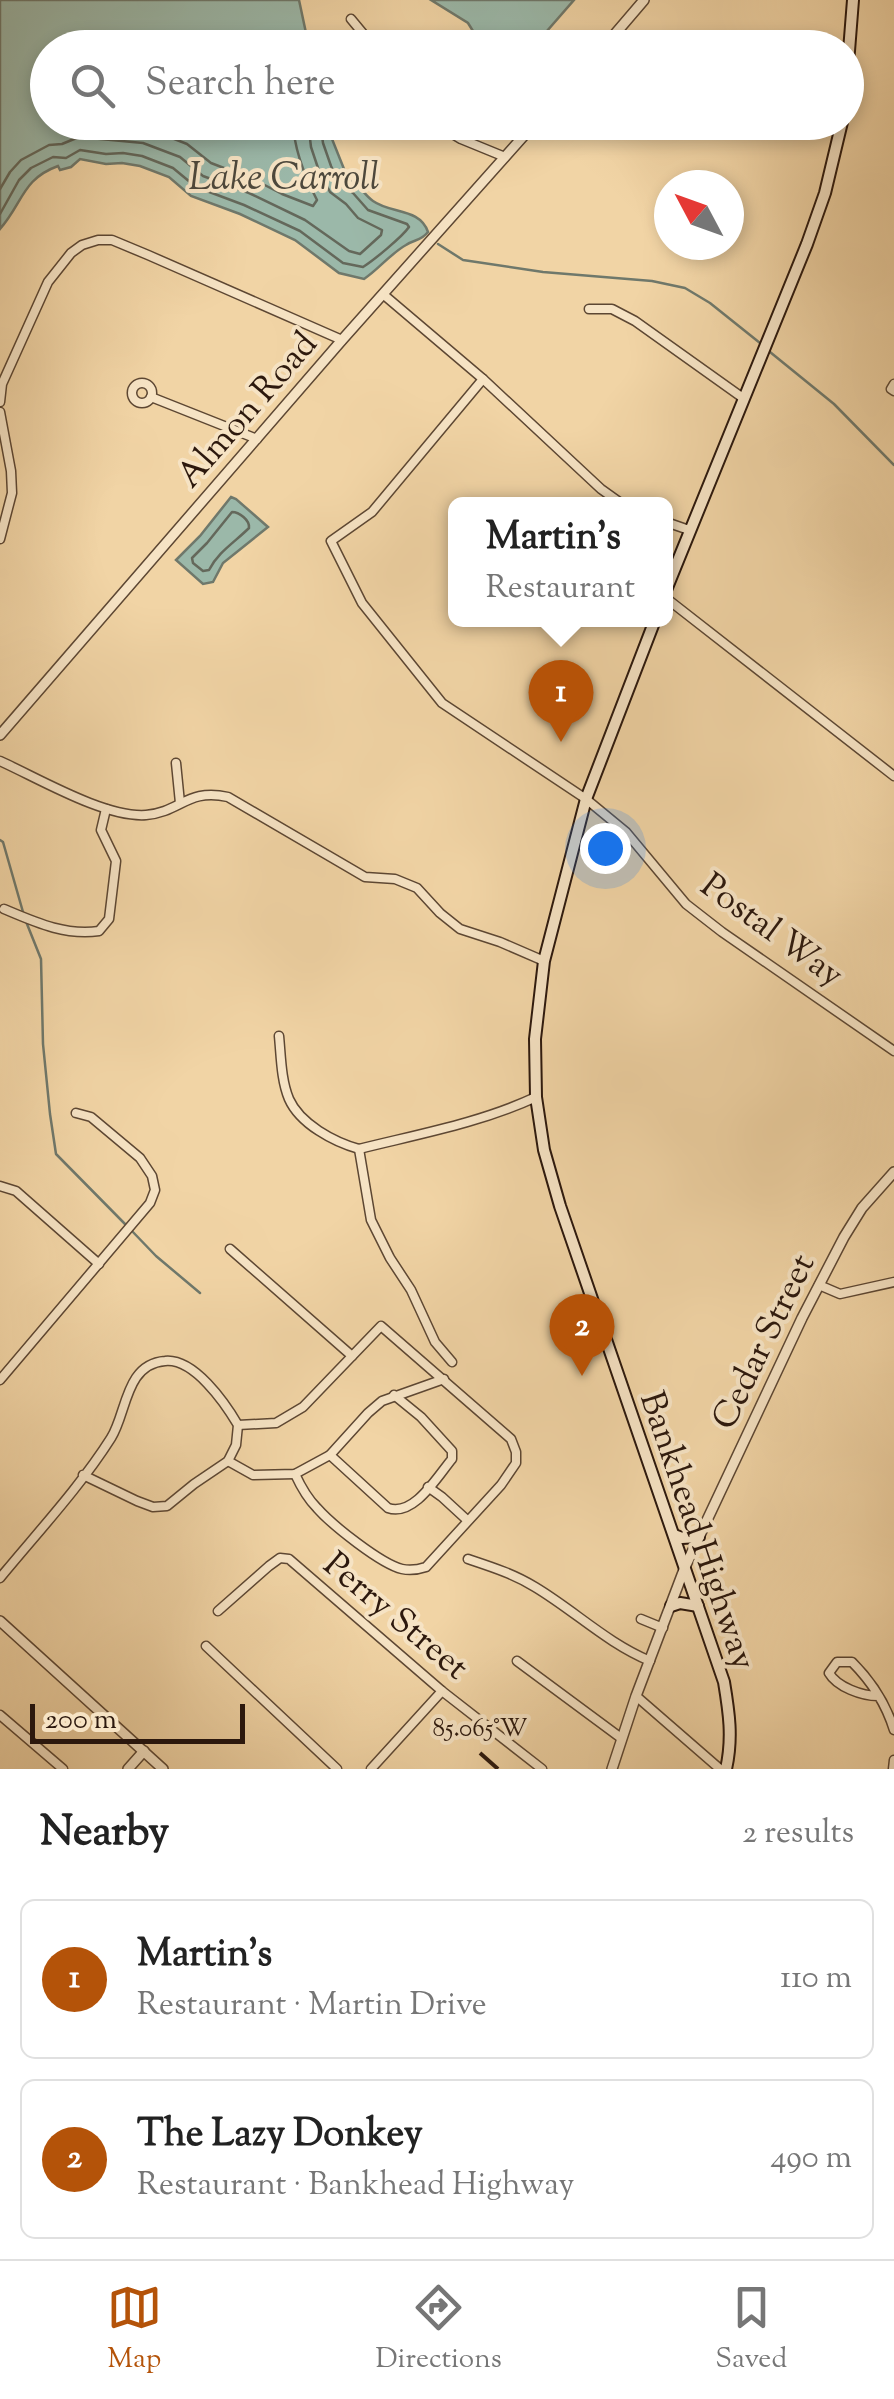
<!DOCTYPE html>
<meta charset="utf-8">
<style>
body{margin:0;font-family:"Sorts Mill Goudy",serif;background:#f2f2f2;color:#222}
.compass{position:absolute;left:654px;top:170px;width:90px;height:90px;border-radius:50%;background:#fff;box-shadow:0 5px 15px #0003;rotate:311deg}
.scale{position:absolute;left:30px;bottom:25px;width:215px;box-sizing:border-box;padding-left:10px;border:5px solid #2c180d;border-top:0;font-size:28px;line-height:35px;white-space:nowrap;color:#2c180d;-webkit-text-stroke:8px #f6e3c4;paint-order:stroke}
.you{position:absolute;left:605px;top:848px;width:35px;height:35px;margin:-25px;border:8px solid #fff;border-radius:50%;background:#1a73e8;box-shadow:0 0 0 15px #1a73e833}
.badge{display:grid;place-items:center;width:65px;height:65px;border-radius:50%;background:#b45309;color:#fff;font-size:32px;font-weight:700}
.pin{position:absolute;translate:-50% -82px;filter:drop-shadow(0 2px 5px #0008)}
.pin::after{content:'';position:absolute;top:52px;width:35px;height:30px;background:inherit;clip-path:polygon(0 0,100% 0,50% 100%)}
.popup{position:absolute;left:448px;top:497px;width:225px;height:130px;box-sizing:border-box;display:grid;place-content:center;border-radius:15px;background:#fff;filter:drop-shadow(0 2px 8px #0005);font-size:32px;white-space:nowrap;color:#767676}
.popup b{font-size:38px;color:#222}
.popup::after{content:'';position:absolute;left:50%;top:100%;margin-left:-20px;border:20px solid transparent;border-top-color:#fff}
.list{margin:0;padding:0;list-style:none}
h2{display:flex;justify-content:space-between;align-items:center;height:130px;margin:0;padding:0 40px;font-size:42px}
h2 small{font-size:32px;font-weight:400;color:#767676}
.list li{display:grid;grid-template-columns:65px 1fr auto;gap:30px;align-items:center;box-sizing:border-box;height:160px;margin:0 20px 20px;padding:0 20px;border:2px solid #e0e0e0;border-radius:15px}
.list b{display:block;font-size:38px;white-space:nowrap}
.list p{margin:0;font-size:32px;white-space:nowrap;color:#767676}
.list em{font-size:32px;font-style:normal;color:#767676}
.icon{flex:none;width:55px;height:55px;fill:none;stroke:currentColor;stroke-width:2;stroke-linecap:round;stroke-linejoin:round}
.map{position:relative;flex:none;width:894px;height:1769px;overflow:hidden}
.search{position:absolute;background:#fff;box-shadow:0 5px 15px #0003;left:30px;right:30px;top:30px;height:110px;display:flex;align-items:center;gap:25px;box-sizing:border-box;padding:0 35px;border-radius:55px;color:#767676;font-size:38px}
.sheet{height:490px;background:#fff}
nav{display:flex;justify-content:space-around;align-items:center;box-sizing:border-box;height:140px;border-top:2px solid #e0e0e0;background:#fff;font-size:28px;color:#767676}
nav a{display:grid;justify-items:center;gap:5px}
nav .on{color:#b45309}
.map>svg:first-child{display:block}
.water{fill:#9bb8a9;stroke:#6f786b;stroke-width:2.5}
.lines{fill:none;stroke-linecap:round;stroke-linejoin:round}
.shore{stroke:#64685b;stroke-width:2.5}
.stream{stroke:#6f786b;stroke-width:2.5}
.minor-casing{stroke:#5d4733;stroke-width:11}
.tertiary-casing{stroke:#5d4733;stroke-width:12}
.secondary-casing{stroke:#2c180d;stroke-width:14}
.minor{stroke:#f6e3c4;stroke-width:8}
.tertiary{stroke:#f6e3c4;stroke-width:9}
.secondary{stroke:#f6e3c4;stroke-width:10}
.ticks{fill:none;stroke:#2c180d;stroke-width:4}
.labels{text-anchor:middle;stroke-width:8;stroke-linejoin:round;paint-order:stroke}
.street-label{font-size:35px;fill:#2c180d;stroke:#f6e3c4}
.water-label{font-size:38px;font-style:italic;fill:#4d483c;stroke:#f6e3c4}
.ticks-label{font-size:25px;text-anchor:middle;fill:#2c180d;stroke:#f6e3c4;stroke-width:8;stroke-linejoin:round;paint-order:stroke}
</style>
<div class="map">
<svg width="894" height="1769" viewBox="0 0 894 1769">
<rect width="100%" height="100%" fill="#f1d4a5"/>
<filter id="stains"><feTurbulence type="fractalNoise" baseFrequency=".002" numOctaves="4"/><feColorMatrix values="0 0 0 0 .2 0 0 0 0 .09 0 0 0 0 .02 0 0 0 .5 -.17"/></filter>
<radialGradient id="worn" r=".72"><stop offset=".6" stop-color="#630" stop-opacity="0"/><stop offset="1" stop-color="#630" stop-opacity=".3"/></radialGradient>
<g class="water">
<path d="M0,0H299L309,47L48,48V122L330,123L332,139L348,179C362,186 363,194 373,201C391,214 420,208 428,232C421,241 415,239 406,245C390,254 379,269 364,279L339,273L295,240L240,214L191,196L169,177L140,166L122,163L106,164L80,159L71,167L60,170L58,166C22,179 23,203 0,229Z"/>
<polygon points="431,0 574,0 533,47 489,47 481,44 468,23"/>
<polygon points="231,497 236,499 268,527 223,563 213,582 203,584 176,560 200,536"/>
</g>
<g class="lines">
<g class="shore">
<path d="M87,122L154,131L187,144L211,163L255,180L282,194L313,206L317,200C304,175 294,150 293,122"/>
<polyline points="0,189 10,172 21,160 49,145 62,144 79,137 143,143 180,157 203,176 249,193 305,220 349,251 360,254 381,235 382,230 358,218 346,204 330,192 319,171 311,147 308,122"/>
<path d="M0,214L19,180L31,168L53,157L66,158L80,150L106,154L123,153L142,156L173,168L196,187L244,205L300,231L343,263L363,267C374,260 402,237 409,227L407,224L368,210L353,193L341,186L331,166L323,143L320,122"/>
<path d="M232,512C239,512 250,520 249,528C235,542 218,552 209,570L203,571L193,563L192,558L207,543Z"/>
</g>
<g class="stream">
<polyline points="438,244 463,260 543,272 652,281 685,288 710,303 760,343"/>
<polyline points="770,352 834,404 894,465"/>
<polyline points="0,840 3,842 23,912"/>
<polyline points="25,919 41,959 43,1044 50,1114 56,1154 125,1224"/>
<polyline points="131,1230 156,1256 200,1293"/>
</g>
<defs>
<g id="minor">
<polyline points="351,19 375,48"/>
<polyline points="433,122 461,139 505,157"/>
<polyline points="384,295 483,379 601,489 622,504"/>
<polyline points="589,309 612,309 635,321 743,398"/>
<polyline points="483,379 372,512 331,541 362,603 442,703 586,799 626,832 686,904 722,932 894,1051"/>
<circle cx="142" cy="393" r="10"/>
<polyline points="894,384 891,389 894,391"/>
<polyline points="151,397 257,439"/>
<polyline points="0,402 2,384 48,282 71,253 82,245 98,240 112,240 148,255 342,340"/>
<polyline points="0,412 11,471 12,493 0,539"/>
<polyline points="666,522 689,530"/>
<polyline points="666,598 894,776"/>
<path d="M0,761C38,778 105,818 146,815C181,812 187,788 228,797L365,877L395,879L417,888L440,913L460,929L500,942L544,961"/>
<polyline points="176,763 180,803"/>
<path d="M4,909C35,922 65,936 99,931L109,919L116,861L101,830L106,809"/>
<path d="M279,1036C281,1056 281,1080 289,1099C300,1124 334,1142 359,1149C419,1134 480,1123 536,1097"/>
<polyline points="359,1149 371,1220 390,1258 411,1290 435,1342 452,1362"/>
<polyline points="0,1186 16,1191 99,1264"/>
<polyline points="230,1249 352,1356"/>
<polyline points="819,1285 840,1294 894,1282"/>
<polyline points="0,1380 150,1203 155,1190 152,1176 140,1158 91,1117 76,1113"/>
<path d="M238,1425L276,1423L303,1407L381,1326L511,1439L516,1452V1463L501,1485L426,1567C417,1570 411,1571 402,1569C381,1564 332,1525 317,1508C307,1498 301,1487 295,1474"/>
<path d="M330,1455L388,1508C414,1517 437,1477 452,1459V1451L421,1417L394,1395"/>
<polyline points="228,1461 253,1475 295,1474 330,1455 368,1413 382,1401 444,1379"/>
<polyline points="428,1487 442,1497 467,1520"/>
<path d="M468,1559C492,1567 514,1574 535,1587C575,1611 607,1643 650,1661"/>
<path d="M0,1578C37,1533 80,1487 111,1438C127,1413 125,1364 165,1361C194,1358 225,1403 238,1425L236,1445L228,1461L194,1484L167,1506L153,1507L137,1501L83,1475"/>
<polyline points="218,1611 269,1566 280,1558 289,1559 442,1691 542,1769"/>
<polyline points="641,1619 663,1628"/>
<polyline points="206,1646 337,1769"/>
<polyline points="517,1661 621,1738"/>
<polyline points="636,1696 720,1769"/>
<path d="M878,1696C862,1696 837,1687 829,1673L837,1662H852C871,1681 886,1704 894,1730"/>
<polyline points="0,1715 63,1769"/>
<polyline points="371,1769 442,1691"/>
<polyline points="893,1769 894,1760"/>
</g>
<g id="tertiary">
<polyline points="603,48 644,0"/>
<polyline points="0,735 342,340 536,122"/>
<polyline points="0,1621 163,1769"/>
<polyline points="128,1769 144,1751"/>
<polyline points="612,1769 636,1696 685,1567 802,1318 844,1237 862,1208 894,1172"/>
</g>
<g id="secondary">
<polyline points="846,89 853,0"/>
<polyline points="666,590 807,244 825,193 842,122"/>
<path d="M655,620L586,799L544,961L535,1039L536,1097L544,1150L560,1206L724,1682C729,1712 733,1738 726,1769"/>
<polyline points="674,1535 682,1538 699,1537"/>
<polyline points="671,1606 680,1603 698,1606"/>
</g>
</defs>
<use href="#minor" class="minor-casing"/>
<use href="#tertiary" class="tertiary-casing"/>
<use href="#secondary" class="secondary-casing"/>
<use href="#minor" class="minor"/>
<use href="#tertiary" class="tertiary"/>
<use href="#secondary" class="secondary"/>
</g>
<path class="ticks" d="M480,1753L498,1769"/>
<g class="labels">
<g class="street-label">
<text transform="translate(246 409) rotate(-49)" y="12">Almon Road</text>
<text transform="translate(773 929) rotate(36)" y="12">Postal Way</text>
<text transform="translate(762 1341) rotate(-64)" y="12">Cedar Street</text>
<text transform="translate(699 1530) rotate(71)" y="12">Bankhead Highway</text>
<text transform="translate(397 1615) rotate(40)" y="12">Perry Street</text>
</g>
<g class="water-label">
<text x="284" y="189">Lake Carroll</text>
</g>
</g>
<g class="ticks-label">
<text x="480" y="1736">85.065°W</text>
</g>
<rect width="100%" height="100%" filter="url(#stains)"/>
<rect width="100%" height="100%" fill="url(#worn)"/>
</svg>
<svg class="compass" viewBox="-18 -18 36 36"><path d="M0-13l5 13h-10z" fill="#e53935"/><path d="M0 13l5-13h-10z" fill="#767676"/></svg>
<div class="scale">200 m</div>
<div class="you"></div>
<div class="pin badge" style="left:561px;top:742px">1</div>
<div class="popup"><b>Martin's</b>Restaurant</div>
<div class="pin badge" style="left:582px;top:1376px">2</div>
<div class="search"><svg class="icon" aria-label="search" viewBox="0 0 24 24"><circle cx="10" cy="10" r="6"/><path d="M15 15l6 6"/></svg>Search here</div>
</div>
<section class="sheet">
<h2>Nearby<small>2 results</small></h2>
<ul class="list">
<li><span class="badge">1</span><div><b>Martin's</b><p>Restaurant · Martin Drive</p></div><em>110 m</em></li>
<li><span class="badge">2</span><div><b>The Lazy Donkey</b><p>Restaurant · Bankhead Highway</p></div><em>490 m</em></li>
</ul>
</section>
<nav>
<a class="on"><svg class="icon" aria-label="map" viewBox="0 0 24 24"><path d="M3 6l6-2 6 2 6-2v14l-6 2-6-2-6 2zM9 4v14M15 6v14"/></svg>Map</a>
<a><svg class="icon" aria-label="directions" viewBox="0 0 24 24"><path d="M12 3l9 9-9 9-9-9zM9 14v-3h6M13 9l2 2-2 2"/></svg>Directions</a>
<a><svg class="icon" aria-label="saved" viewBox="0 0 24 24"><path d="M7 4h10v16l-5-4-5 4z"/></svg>Saved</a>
</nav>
